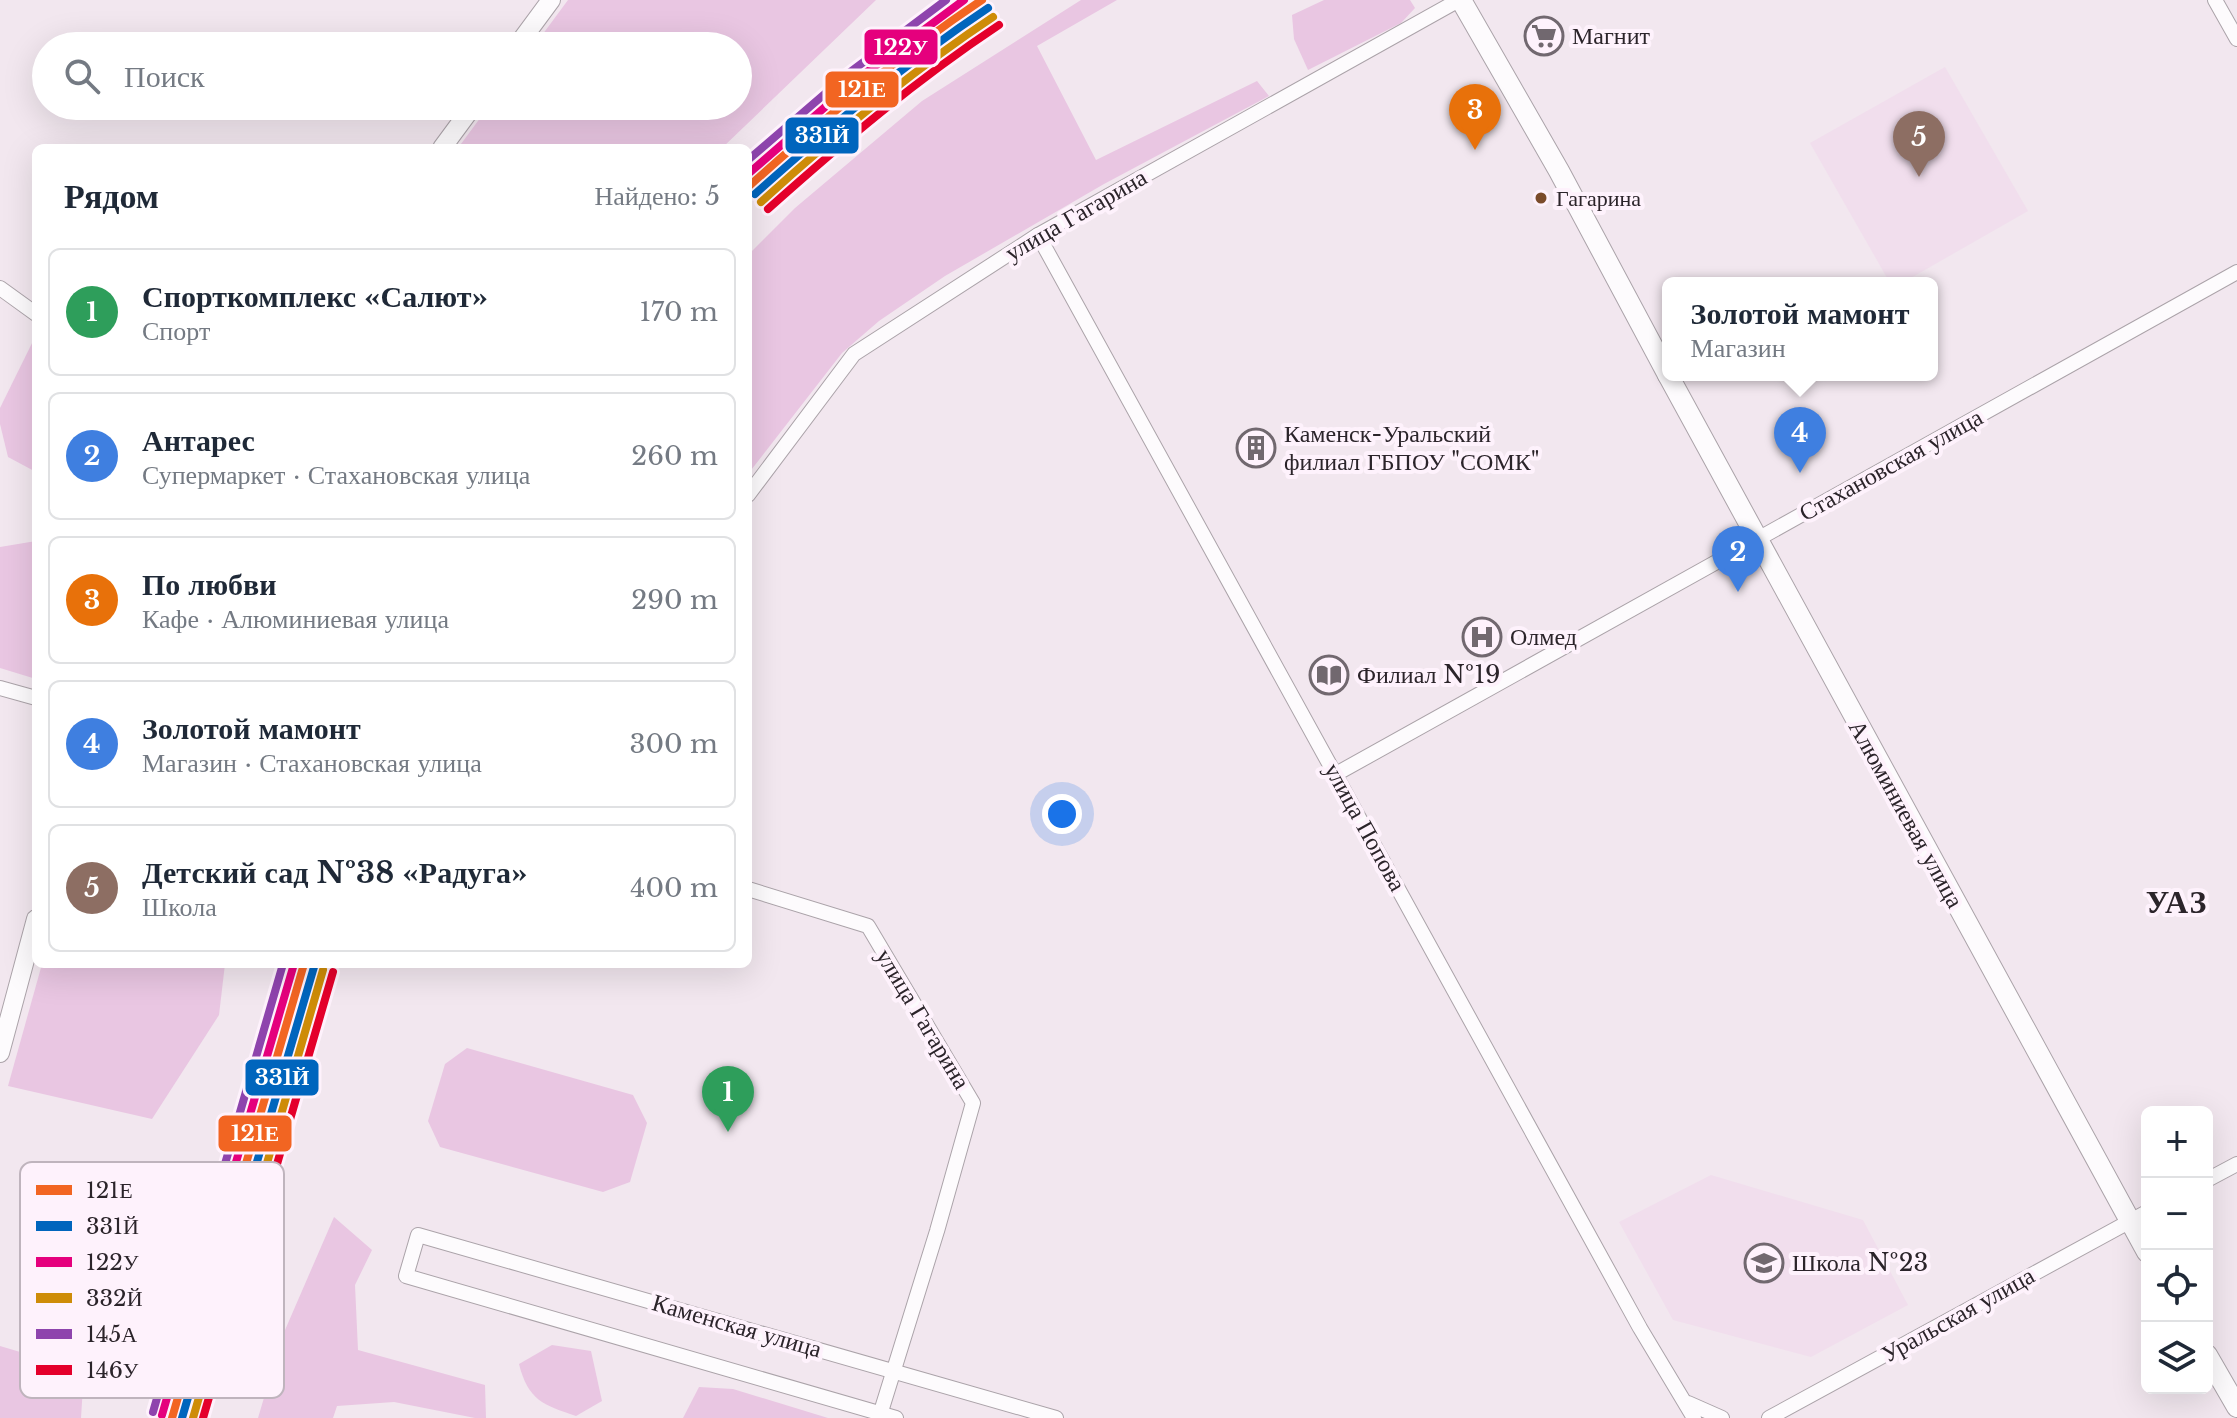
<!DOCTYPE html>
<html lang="ru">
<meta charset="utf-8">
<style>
body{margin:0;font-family:"Libre Baskerville",serif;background:#f2f2f3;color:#1f2937}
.controls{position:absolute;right:24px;bottom:24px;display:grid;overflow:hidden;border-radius:12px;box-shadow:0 8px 32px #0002}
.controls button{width:72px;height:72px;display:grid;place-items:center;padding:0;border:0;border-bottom:2px solid #e0e1e3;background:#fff;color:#1f2937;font:40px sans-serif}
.you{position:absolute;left:1062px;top:814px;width:28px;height:28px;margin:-20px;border:6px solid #fff;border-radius:50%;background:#1a73e8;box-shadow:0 0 0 12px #1a73e833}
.badge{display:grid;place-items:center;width:52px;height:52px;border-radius:50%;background:#71686f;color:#fff;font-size:26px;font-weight:700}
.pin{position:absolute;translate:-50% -66px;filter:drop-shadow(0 2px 4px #0008)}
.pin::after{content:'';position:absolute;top:42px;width:28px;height:24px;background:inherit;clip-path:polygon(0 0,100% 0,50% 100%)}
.popup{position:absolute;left:1662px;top:277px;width:276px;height:104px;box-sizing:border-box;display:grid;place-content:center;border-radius:12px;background:#fff;filter:drop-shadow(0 2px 6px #0005);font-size:26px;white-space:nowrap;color:#747a83}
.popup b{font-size:30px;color:#1f2937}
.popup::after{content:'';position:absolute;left:50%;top:100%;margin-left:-16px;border:16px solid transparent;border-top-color:#fff}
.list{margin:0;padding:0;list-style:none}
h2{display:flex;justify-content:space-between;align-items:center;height:104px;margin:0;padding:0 32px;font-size:34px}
h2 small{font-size:26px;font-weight:400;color:#747a83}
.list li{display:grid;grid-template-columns:52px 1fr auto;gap:24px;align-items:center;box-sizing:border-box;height:128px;margin:0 16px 16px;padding:0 16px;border:2px solid #e0e1e3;border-radius:12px}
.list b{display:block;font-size:30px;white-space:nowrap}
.list p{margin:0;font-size:26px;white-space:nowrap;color:#747a83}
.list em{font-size:26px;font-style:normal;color:#747a83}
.icon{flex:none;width:44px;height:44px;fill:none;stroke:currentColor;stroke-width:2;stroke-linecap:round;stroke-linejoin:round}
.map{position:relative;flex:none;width:2237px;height:1418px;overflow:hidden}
.search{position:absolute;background:#fff;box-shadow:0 8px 32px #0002;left:32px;top:32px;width:720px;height:88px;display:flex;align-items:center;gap:20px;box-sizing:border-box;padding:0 28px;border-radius:44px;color:#747a83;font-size:30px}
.panel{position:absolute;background:#fff;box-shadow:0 8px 32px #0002;left:32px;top:144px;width:720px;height:824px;border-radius:12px}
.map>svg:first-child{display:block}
.built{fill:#f1deed}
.green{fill:#e9c6e2}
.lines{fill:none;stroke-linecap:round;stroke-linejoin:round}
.minor-casing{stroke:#aba3a9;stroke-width:16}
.tertiary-casing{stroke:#aba3a9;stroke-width:20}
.secondary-casing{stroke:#aba3a9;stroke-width:22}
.minor{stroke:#fdfbfd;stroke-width:14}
.tertiary{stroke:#fdfbfd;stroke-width:18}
.secondary{stroke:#fdfbfd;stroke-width:20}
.rail-1-casing{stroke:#fef2fc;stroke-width:14}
.rail-2-casing{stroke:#fef2fc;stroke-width:14}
.rail-3-casing{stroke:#fef2fc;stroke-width:14}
.rail-4-casing{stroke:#fef2fc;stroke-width:14}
.rail-5-casing{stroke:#fef2fc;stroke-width:14}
.rail-6-casing{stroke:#fef2fc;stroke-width:14}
.rail-1{stroke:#f26522;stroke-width:8}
.rail-2{stroke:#0065bd;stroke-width:8}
.rail-3{stroke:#e5007d;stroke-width:8}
.rail-4{stroke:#ce8c08;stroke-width:8}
.rail-5{stroke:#8e44ad;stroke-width:8}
.rail-6{stroke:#e4002b;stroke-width:8}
.bus-dot{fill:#7a4b2a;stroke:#fef2fc;stroke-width:3}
.labels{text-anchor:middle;stroke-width:8;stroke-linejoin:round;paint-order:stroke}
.bus-label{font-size:22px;fill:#2b242a;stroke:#fef2fc;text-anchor:start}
.poi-label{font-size:24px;fill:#2b242a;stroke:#fef2fc;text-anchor:start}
.street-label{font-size:24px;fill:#2b242a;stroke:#fef2fc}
.district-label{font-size:32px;font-weight:bold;letter-spacing:2px;fill:#2b242a;stroke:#fef2fc}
.key{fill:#fef2fc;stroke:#bfb4bd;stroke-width:2}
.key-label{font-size:22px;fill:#2b242a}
.line-badge{stroke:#fef2fc;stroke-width:3}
.badge-label{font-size:22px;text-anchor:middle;font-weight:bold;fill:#fff}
</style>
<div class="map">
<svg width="2237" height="1418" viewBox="0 0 2237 1418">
<rect width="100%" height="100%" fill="#f2e7ef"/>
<g class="built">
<polygon points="1945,67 2028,211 1902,283 1890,283 1810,143"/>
<polygon points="1711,1175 1863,1220 1908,1305 1811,1357 1673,1320 1619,1222"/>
</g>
<g class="green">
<polygon points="568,0 876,0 722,148 458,148 489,106 738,106 738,46 534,46"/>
<polygon points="1081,0 1117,0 1037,46 1096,160 1257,81 1269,96 1104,184 945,276 879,321 842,353 748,474 748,255 795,208 922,101"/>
<polygon points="1324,0 1410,0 1415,8 1401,23 1308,70 1294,39 1292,15"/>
<polygon points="36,335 36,472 8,457 0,424 0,408"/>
<polygon points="36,541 36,679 0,668 0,547"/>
<polygon points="42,964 225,964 219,1015 152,1119 8,1086"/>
<polygon points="467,1048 633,1095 647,1123 630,1182 603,1192 440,1147 428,1121 445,1064"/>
<polygon points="334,1217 372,1250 355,1285 358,1350 485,1385 486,1418 475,1418 394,1402 337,1406 333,1418 258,1418 282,1337"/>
<path d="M552,1345L591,1351L602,1401L576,1416C543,1405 528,1400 519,1364Z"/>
<polygon points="0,1346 84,1371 81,1418 0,1418"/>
<polygon points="699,1387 733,1389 828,1418 683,1418"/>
</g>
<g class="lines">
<defs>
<g id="minor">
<polyline points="2215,0 2237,39"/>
<polyline points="1038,235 1640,1328 1694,1418"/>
<polyline points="0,288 36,314"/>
<polyline points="748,495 854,354 1038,235 1459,0"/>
<polyline points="0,688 36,698"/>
<polyline points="1336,774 2237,272"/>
<polyline points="748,889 868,926 973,1103 937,1231 879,1418"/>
<polyline points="2207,1180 2237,1164"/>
<polyline points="1688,1403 1722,1418"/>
<polyline points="896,1418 406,1276 418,1235 1056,1418"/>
<polyline points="1769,1418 2147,1212"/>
</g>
<g id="tertiary">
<polyline points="517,46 551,0"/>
<polyline points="442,148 473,106"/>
<polyline points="0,1053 36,919"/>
</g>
<g id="secondary">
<polyline points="1461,0 1559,171 1668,375"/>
<polyline points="1668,375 2147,1252"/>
<polyline points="2207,1355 2237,1407"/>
</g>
</defs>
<use href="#minor" class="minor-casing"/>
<use href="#tertiary" class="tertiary-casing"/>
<use href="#secondary" class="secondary-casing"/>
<use href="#minor" class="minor"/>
<use href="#tertiary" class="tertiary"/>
<use href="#secondary" class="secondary"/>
<defs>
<g id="rail-1">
<path d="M748,187C823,120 898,56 982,0"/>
<polyline points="172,1418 304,964"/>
</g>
<g id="rail-2">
<path d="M755,194C829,128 904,64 988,8"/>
<polyline points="182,1418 314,967"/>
</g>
<g id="rail-3">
<polyline points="748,174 855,81 964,0"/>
<polyline points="162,1415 294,964"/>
</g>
<g id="rail-4">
<path d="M761,202C835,135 910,72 993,17"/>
<polyline points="193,1418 323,970"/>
</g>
<g id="rail-5">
<polyline points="748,160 849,73 946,0"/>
<polyline points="153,1412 283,964"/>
</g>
<g id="rail-6">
<path d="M768,209C842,143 916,80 999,25"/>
<polyline points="203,1418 333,972"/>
</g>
</defs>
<use href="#rail-1" class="rail-1-casing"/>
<use href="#rail-2" class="rail-2-casing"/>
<use href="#rail-3" class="rail-3-casing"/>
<use href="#rail-4" class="rail-4-casing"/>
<use href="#rail-5" class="rail-5-casing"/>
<use href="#rail-6" class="rail-6-casing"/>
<use href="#rail-1" class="rail-1"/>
<use href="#rail-2" class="rail-2"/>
<use href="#rail-3" class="rail-3"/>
<use href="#rail-4" class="rail-4"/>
<use href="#rail-5" class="rail-5"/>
<use href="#rail-6" class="rail-6"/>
</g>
<defs>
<symbol id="supermarket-ring" viewBox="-11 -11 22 22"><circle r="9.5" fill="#fef2fc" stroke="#71686f" stroke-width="1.5"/><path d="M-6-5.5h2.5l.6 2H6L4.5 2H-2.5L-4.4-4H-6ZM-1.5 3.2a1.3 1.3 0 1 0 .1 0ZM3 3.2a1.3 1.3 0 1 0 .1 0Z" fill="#71686f"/></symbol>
<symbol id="building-ring" viewBox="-11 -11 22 22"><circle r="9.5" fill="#fef2fc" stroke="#71686f" stroke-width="1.5"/><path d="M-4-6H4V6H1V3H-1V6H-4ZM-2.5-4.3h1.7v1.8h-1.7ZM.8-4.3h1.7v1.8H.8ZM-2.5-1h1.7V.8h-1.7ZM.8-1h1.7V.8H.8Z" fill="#71686f"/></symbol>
<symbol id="hospital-ring" viewBox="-11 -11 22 22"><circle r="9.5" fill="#fef2fc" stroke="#71686f" stroke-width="1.5"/><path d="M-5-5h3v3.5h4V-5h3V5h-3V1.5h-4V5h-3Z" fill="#71686f"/></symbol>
<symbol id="library-ring" viewBox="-11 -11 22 22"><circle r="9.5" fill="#fef2fc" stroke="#71686f" stroke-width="1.5"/><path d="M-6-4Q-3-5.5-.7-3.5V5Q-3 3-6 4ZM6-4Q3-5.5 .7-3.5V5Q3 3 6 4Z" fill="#71686f"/></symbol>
<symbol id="school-ring" viewBox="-11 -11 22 22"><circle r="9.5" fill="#fef2fc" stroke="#71686f" stroke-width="1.5"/><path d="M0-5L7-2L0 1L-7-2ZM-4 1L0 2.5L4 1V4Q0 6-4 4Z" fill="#71686f"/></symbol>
</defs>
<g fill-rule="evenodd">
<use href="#supermarket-ring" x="1522" y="14" width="44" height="44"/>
<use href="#building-ring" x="1234" y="426" width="44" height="44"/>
<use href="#hospital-ring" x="1460" y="615" width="44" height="44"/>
<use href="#library-ring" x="1307" y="653" width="44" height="44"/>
<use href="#school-ring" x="1742" y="1241" width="44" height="44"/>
</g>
<circle class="bus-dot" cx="1541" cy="198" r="7"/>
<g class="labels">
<g class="bus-label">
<text x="1556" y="206">Гагарина</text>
</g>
<g class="poi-label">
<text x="1572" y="44">Магнит</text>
<text x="1284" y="442">Каменск-Уральский<tspan x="1284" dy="28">филиал ГБПОУ "СОМК"</tspan></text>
<text x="1510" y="645">Олмед</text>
<text x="1357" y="683">Филиал №19</text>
<text x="1792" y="1271">Школа №23</text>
</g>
<g class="street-label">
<text transform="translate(1076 215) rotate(-30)" y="8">улица Гагарина</text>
<text transform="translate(1891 465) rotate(-29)" y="8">Стахановская улица</text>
<text transform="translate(1906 814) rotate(61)" y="8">Алюминиевая улица</text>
<text transform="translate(1365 827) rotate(61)" y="8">улица Попова</text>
<text transform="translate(923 1019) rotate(59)" y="8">улица Гагарина</text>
<text transform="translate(1958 1315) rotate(-29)" y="8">Уральская улица</text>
<text transform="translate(737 1326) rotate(16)" y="8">Каменская улица</text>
</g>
<g class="district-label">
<text x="2177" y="913">УАЗ</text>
</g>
</g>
<rect x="20" y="1162" width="264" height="236" rx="12" class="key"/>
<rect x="36" y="1185" width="36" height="10" fill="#f26522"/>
<rect x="36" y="1221" width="36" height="10" fill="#0065bd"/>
<rect x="36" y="1257" width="36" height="10" fill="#e5007d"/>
<rect x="36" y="1293" width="36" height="10" fill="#ce8c08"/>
<rect x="36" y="1329" width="36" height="10" fill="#8e44ad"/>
<rect x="36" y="1365" width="36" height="10" fill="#e4002b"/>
<g class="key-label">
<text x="86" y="1198">121Е</text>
<text x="86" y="1234">331Й</text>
<text x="86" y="1270">122У</text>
<text x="86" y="1306">332Й</text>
<text x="86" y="1342">145А</text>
<text x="86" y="1378">146У</text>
</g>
<g class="line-badge">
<rect x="863" y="28" width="76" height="38" rx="8" fill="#e5007d"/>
<rect x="824" y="70" width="76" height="39" rx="8" fill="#f26522"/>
<rect x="784" y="116" width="76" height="39" rx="8" fill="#0065bd"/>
<rect x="244" y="1058" width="76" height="39" rx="8" fill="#0065bd"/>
<rect x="217" y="1114" width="76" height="39" rx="8" fill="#f26522"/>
</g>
<g class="badge-label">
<text x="901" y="55">122У</text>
<text x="862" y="97">121Е</text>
<text x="822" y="143">331Й</text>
<text x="282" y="1085">331Й</text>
<text x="255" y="1141">121Е</text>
</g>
</svg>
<div class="controls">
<button>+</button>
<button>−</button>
<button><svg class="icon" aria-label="locate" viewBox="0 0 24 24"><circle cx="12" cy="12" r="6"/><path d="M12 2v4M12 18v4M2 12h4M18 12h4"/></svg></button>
<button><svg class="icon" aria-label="layers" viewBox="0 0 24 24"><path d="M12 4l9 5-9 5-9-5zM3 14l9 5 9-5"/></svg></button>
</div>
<div class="you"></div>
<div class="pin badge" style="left:728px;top:1132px;background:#2e9e5b">1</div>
<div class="pin badge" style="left:1738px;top:592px;background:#3f7fe0">2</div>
<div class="pin badge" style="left:1475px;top:150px;background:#e8710a">3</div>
<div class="pin badge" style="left:1800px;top:473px;background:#3f7fe0">4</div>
<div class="popup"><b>Золотой мамонт</b>Магазин</div>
<div class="pin badge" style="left:1919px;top:177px;background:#8d6e63">5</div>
<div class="search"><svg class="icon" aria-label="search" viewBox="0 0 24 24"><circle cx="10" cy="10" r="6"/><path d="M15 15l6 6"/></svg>Поиск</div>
<section class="panel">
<h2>Рядом<small>Найдено: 5</small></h2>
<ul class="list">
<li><span class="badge" style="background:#2e9e5b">1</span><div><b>Спорткомплекс «Салют»</b><p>Спорт</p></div><em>170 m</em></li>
<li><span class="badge" style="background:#3f7fe0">2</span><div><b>Антарес</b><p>Супермаркет · Стахановская улица</p></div><em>260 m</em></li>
<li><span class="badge" style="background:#e8710a">3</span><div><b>По любви</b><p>Кафе · Алюминиевая улица</p></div><em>290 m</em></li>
<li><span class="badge" style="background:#3f7fe0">4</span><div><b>Золотой мамонт</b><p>Магазин · Стахановская улица</p></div><em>300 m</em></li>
<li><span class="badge" style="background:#8d6e63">5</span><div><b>Детский сад №38 «Радуга»</b><p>Школа</p></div><em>400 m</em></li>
</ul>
</section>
</div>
